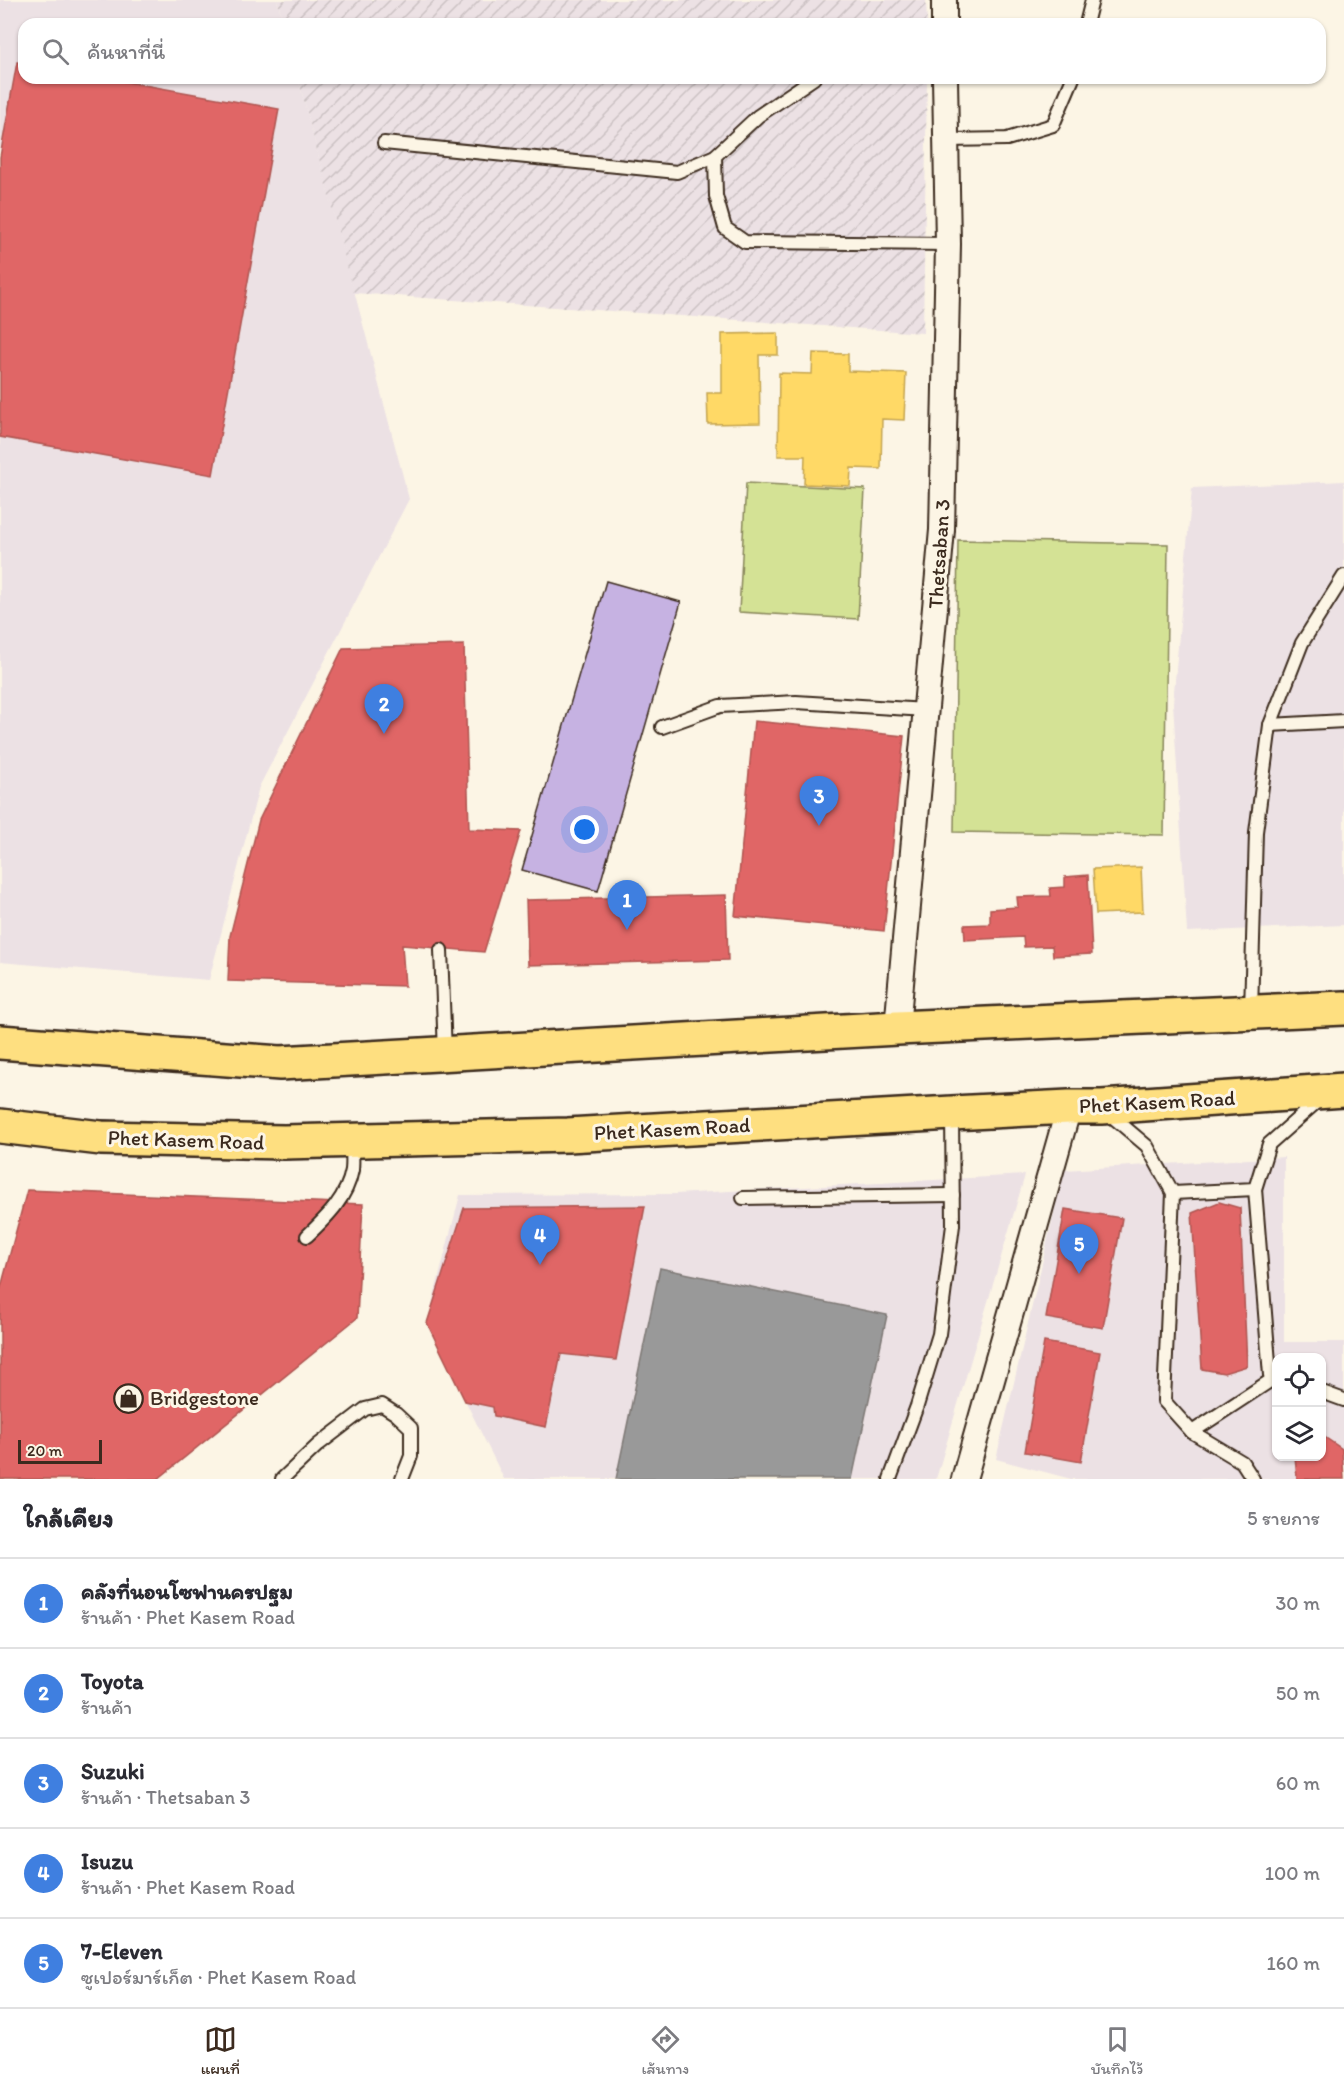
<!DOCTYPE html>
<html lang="th">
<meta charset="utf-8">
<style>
body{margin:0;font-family:Itim,"Playpen Sans Thai",sans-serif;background:#f2f2f3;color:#2b2b33}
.controls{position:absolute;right:18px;bottom:18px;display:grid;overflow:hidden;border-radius:12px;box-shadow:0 2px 4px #0004}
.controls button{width:54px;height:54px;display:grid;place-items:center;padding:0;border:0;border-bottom:2px solid #e1e1e2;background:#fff;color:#2b2b33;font:30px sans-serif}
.scale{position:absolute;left:18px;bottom:15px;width:84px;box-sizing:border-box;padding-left:6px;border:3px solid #3b2a1e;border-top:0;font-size:16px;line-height:21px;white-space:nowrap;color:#3b2a1e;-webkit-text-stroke:4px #fcf5e5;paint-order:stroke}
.you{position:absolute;left:585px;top:830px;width:21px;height:21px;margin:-15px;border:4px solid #fff;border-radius:50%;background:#1a73e8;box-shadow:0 0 0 9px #1a73e833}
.badge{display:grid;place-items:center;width:39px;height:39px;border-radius:50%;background:#3b2a1e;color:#fff;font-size:20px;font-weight:700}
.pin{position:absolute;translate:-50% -50px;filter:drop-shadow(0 2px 3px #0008)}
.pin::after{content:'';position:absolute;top:32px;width:21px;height:18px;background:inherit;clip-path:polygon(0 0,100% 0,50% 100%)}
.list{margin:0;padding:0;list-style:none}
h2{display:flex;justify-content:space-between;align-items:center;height:78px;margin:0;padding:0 24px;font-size:26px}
h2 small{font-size:20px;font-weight:400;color:#7c7c81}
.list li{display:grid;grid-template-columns:39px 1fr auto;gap:18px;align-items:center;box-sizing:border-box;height:90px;padding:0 24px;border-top:2px solid #e1e1e2}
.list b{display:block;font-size:22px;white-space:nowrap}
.list p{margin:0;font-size:20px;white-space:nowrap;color:#7c7c81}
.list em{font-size:20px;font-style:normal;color:#7c7c81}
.icon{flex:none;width:33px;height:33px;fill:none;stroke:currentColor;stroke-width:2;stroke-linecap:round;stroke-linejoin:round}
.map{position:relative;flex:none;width:1344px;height:1479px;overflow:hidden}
.search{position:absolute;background:#fff;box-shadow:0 2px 4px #0004;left:18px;right:18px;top:18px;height:66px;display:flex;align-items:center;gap:15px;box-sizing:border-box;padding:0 21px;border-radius:18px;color:#7c7c81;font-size:22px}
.sheet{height:528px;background:#fff}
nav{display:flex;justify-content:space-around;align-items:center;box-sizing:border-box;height:84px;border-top:2px solid #e1e1e2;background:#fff;font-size:16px;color:#7c7c81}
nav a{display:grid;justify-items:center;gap:3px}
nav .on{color:#3b2a1e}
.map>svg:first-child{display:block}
.built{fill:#ece1e4;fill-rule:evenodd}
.industrial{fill:url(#industrial-furrows)}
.grass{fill:#d4e295;stroke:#88865a;stroke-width:1.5}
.homes{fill:#ffd966;stroke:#c4a450;stroke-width:1.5}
.shops{fill:#e06666;stroke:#ae5450;stroke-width:1.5}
.industry{fill:#999;stroke:#7d7874;stroke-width:1.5}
.building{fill:#c6b2e2;stroke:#3b2a1e;stroke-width:1.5}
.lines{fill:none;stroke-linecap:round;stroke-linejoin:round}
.lane-casing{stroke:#3b2a1e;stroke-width:16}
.street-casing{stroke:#3b2a1e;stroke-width:28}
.highway-casing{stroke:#3b2a1e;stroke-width:38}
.lane{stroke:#fcf5e5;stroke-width:12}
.street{stroke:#fcf5e5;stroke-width:24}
.highway{stroke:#fedf80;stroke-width:33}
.labels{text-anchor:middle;stroke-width:6;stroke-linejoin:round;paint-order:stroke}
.street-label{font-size:21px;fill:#3b2a1e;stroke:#fcf5e5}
.poi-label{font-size:21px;fill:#3b2a1e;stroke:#fcf5e5;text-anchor:start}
</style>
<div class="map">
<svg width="1344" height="1479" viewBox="0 0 1344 1479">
<defs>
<pattern id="industrial-furrows" width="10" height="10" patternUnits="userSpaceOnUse" patternTransform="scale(1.5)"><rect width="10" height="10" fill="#ece1e4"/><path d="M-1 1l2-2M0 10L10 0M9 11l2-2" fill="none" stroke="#cbc1c3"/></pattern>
</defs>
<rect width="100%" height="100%" fill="#fcf5e5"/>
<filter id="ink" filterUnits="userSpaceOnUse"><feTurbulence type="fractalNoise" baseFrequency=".0167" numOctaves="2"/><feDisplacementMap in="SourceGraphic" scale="12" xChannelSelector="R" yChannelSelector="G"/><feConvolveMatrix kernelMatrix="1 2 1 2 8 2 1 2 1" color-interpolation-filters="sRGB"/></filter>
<g filter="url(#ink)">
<g class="built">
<polygon points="0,0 277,0 284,24 24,24 24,78 298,78 409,499 259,787 209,980 0,962"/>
<polygon points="1344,481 1344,925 1187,932 1173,703 1192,488"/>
<path d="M1284,1157V1342H1344V1479H1071L996,1459L1064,1170ZM1276,1358H1322V1456H1276Z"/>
<polygon points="1025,1175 936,1479 504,1479 427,1323 460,1195 675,1194"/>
</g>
<g class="industrial">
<polygon points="277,0 926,0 927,24 284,24"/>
<polygon points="298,78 927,78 923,333 354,293"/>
</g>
<g class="grass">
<polygon points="746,483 865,489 858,619 739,612"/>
<polygon points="958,540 1168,544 1164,835 954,832"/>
</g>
<g class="homes">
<polygon points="778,333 778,355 759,355 760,423 708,424 707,393 722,393 722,334"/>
<polygon points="813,353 848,354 848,371 906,373 904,420 882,419 881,469 851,468 850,486 804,484 805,456 778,456 779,373 812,374"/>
<polygon points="1141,867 1143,912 1096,914 1093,869"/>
</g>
<g class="shops">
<polygon points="17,62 24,63 24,78 105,78 279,109 213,475 0,437 0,157"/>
<polygon points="464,645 469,829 521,831 484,952 402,945 405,986 228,981 230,936 259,820 343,648"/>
<polygon points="754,721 904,736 884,931 735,916"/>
<polygon points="1088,875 1092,954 1053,956 1052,946 1024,947 1023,937 965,940 964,925 990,924 990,909 1018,907 1017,897 1051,896 1050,888 1065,887 1065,877"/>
<polygon points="726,895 728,960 528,965 526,900"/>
<polygon points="27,1190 363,1204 357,1318 158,1479 0,1479 0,1291"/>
<polygon points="1219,1202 1240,1208 1247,1366 1224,1373 1202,1369 1192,1213"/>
<polygon points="645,1206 616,1360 561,1354 546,1427 494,1416 493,1407 465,1401 427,1323 464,1208"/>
<polygon points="1065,1209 1122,1218 1103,1328 1046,1318"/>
<polygon points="1044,1342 1100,1352 1081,1462 1025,1452"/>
<polygon points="1323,1436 1342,1449 1344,1479 1297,1479 1295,1456 1322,1456"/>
</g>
<polygon class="industry" points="660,1268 887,1315 852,1479 616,1479"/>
<polygon class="building" points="606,581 681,602 598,891 522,870"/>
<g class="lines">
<defs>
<g id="lane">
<polyline points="1086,24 1092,0"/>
<polyline points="946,140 1007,139 1053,125 1073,78"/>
<polyline points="384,143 677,172 715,156 758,116 814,78"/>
<polyline points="715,156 716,196 725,228 745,242 948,244"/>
<polyline points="1270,725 1344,721"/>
<polyline points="662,727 720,706 796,702 926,710"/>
<polyline points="441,950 445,1053"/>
<polyline points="1251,1011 1256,832 1270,725 1302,643 1344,576"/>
<polyline points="1108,1113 1147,1146 1173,1193 1255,1189 1269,1144 1321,1098"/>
<polyline points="1255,1189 1270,1375 1276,1377"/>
<polyline points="1173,1193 1164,1401 1192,1432 1242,1462 1253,1479"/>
<polyline points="743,1198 953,1195"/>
<path d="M307,1236C327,1217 347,1198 352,1170C353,1161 352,1151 352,1141"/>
<polyline points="1322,1392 1344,1400"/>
<polyline points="1192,1432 1276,1377"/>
<polyline points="282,1479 318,1445 365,1409 382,1405 396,1414 411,1428 411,1456 402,1479"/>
<polyline points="890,1479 917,1406 939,1334 953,1225 952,1114"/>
</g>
<g id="street">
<polyline points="944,0 944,24"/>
<polyline points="897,1028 942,530 948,244 945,78"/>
<polyline points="964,1479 1069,1107"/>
</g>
<g id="highway">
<polyline points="0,1042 280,1063 897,1028 1344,1008"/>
<polyline points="0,1126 101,1138 284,1142 568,1135 952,1113 1069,1107 1102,1107 1344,1090"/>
</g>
</defs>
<use href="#lane" class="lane-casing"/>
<use href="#street" class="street-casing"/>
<use href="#highway" class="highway-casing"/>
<use href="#lane" class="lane"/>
<use href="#street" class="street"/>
<use href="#highway" class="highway"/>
</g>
</g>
<defs>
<symbol id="shop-ring" viewBox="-11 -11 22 22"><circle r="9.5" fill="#fcf5e5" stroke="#3b2a1e" stroke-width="1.5"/><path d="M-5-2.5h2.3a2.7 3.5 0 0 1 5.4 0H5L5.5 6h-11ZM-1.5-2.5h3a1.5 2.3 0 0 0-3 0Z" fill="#3b2a1e"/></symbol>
</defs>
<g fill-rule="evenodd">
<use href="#shop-ring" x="112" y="1382" width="33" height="33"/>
</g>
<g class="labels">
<g class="street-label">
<text transform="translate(939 554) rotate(-86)" y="7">Thetsaban 3</text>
<text transform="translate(1157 1102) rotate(-3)" y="7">Phet Kasem Road</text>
<text transform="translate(672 1129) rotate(-3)" y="7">Phet Kasem Road</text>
<text transform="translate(186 1140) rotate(2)" y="7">Phet Kasem Road</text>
</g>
<g class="poi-label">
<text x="150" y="1405">Bridgestone</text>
</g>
</g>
</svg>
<div class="controls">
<button><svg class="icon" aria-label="locate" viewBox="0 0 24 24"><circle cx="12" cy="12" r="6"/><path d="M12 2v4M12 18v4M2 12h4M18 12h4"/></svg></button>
<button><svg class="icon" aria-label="layers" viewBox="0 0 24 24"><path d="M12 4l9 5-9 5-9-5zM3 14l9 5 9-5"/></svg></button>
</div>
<div class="scale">20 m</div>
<div class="you"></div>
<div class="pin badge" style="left:627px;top:930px;background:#3f7fe0">1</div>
<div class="pin badge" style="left:384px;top:734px;background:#3f7fe0">2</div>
<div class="pin badge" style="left:819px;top:826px;background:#3f7fe0">3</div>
<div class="pin badge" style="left:540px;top:1265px;background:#3f7fe0">4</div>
<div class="pin badge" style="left:1079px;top:1274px;background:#3f7fe0">5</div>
<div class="search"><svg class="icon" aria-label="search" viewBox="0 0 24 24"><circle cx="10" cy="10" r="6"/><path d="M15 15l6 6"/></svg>ค้นหาที่นี่</div>
</div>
<section class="sheet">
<h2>ใกล้เคียง<small>5 รายการ</small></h2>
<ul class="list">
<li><span class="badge" style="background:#3f7fe0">1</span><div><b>คลังที่นอนโซฟานครปฐม</b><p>ร้านค้า · Phet Kasem Road</p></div><em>30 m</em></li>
<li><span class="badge" style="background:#3f7fe0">2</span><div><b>Toyota</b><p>ร้านค้า</p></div><em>50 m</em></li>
<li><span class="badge" style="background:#3f7fe0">3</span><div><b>Suzuki</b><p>ร้านค้า · Thetsaban 3</p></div><em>60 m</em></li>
<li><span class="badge" style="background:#3f7fe0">4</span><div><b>Isuzu</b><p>ร้านค้า · Phet Kasem Road</p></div><em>100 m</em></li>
<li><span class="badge" style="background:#3f7fe0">5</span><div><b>7-Eleven</b><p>ซูเปอร์มาร์เก็ต · Phet Kasem Road</p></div><em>160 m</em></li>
</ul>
</section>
<nav>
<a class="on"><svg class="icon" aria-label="map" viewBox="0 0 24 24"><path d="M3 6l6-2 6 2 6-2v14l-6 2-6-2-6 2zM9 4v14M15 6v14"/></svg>แผนที่</a>
<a><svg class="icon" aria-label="directions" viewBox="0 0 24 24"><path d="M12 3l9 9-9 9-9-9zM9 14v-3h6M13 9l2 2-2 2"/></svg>เส้นทาง</a>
<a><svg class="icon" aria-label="saved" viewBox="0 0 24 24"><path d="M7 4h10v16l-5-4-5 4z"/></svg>บันทึกไว้</a>
</nav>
